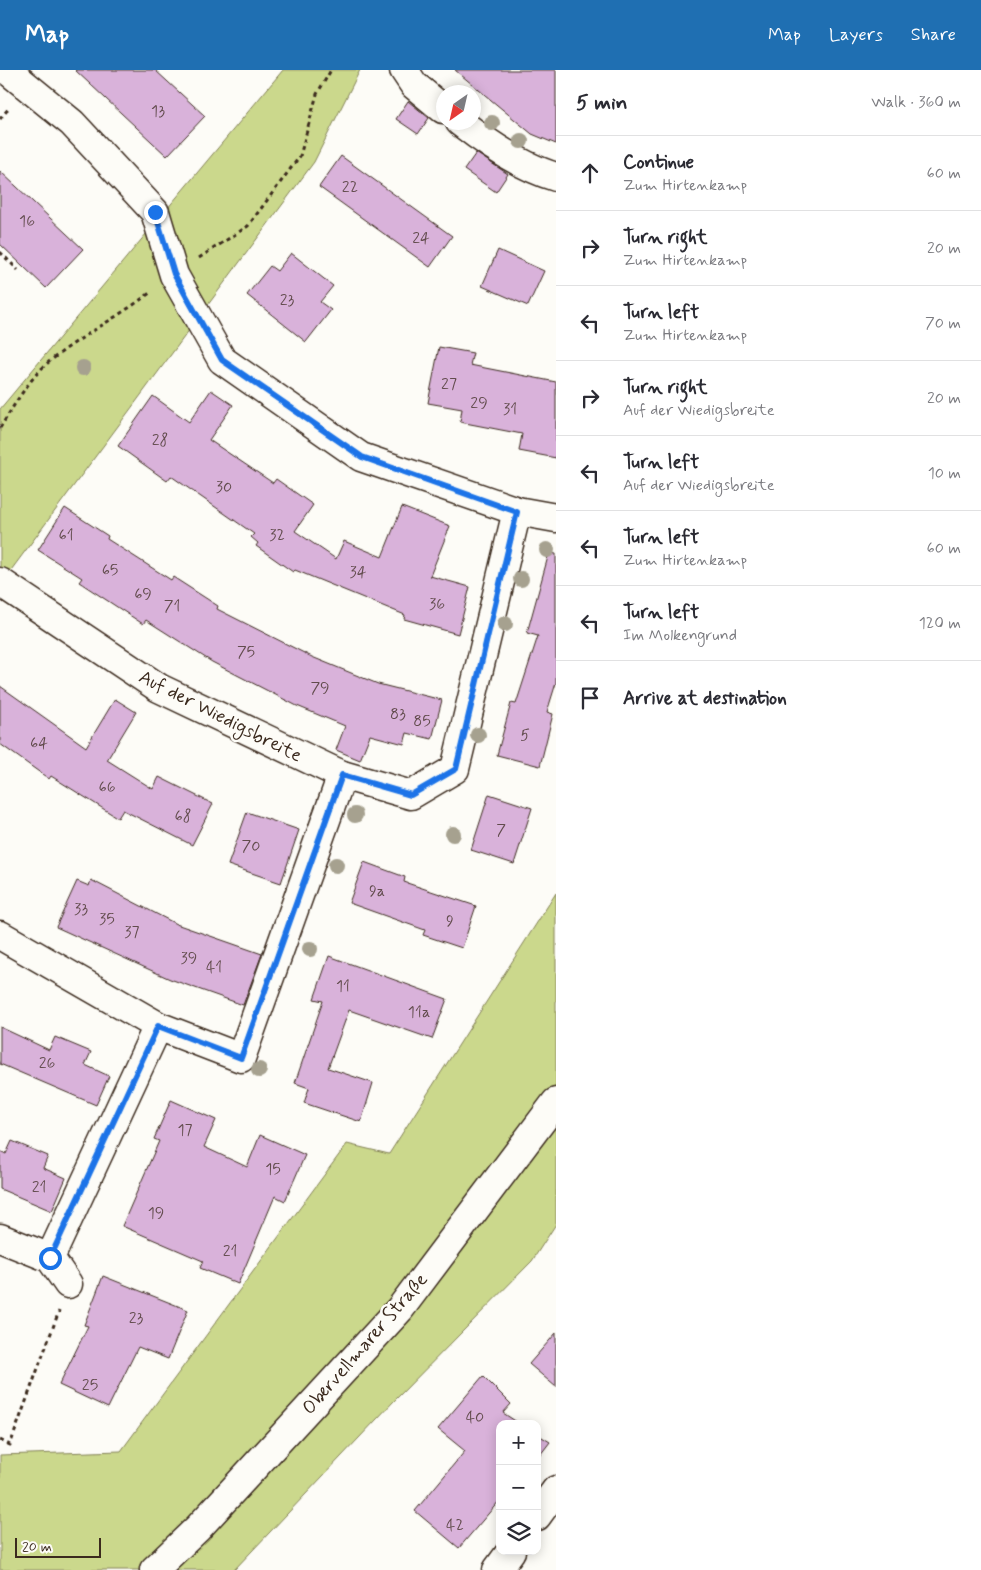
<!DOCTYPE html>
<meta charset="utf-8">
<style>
body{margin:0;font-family:Mynerve,sans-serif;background:#f2f2f3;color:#2b2b33}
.controls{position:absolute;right:15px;bottom:15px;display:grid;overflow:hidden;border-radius:10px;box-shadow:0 2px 12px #0003}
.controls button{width:45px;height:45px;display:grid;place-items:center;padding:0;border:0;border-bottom:1px solid #e1e1e2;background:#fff;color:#2b2b33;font:25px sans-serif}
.compass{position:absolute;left:436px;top:15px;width:45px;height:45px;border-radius:50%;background:#fff;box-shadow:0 2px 12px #0003;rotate:214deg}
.scale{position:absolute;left:15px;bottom:12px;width:86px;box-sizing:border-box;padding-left:5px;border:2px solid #3b2a1e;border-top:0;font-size:14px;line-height:18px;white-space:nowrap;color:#3b2a1e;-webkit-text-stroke:4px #fdfcf7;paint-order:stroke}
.stop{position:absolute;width:15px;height:15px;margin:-11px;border:4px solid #1a73e8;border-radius:50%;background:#fff}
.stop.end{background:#1a73e8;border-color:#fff;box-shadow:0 1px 5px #0008}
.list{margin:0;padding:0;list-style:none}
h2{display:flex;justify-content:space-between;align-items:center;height:65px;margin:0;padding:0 20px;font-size:21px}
h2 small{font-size:16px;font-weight:400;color:#7c7c81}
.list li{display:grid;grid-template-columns:32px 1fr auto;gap:15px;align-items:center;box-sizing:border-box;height:75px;padding:0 20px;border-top:1px solid #e1e1e2}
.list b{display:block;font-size:19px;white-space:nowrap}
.list p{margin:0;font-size:16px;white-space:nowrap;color:#7c7c81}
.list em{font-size:16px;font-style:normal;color:#7c7c81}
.icon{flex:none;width:28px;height:28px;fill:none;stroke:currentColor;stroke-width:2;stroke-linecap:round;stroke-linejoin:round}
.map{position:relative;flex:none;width:556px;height:1500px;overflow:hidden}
header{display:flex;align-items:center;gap:30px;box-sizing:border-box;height:70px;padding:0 25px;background:#1f6fb2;color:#fff}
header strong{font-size:24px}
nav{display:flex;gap:28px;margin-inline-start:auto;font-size:18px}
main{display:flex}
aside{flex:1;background:#fff}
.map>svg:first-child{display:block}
.green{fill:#cbd88c;stroke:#838155}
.building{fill:#d9b2da;stroke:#3b2a1e}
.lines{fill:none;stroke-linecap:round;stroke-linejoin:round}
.minor-casing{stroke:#3b2a1e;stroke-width:31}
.major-casing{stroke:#3b2a1e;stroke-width:31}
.path{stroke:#3b2a1e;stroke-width:3;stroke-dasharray:4 4;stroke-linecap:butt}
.minor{stroke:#fdfcf7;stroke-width:28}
.major{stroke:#fdfcf7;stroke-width:28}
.tree{fill:#a6a18f}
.route{stroke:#1a73e8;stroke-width:6}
.labels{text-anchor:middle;stroke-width:5;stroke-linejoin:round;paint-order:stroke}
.number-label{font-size:16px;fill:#624c4d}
.street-label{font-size:19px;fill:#3b2a1e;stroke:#fdfcf7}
</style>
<header>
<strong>Map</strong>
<nav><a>Map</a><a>Layers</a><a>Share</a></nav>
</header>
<main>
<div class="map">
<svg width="556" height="1500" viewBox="0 0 556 1500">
<rect width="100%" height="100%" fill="#fdfcf7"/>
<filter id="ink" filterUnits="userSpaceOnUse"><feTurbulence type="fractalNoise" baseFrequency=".02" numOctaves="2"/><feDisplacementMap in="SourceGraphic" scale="10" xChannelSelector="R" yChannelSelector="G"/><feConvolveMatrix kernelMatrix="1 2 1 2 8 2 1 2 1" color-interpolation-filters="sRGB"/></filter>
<g filter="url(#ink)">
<g class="green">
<polygon points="283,0 360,0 314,92 0,515 0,339"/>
<polygon points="556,823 556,1154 532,1191 394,1331 234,1500 0,1500 0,1385 121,1381 347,1074 389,1084"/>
</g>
<g class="building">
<polygon points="75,0 155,0 205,46 167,86"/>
<polygon points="455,0 556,0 556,74 532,64"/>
<polygon points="408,31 429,48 418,64 396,49"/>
<polygon points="476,83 508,104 496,122 464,100"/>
<polygon points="341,86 452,166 430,197 319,117"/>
<polygon points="0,101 83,179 46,218 0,174"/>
<polygon points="498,180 544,201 528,236 482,216"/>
<polygon points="291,183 333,216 320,232 331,240 306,272 247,225 270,196 277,201"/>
<polygon points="439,277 473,283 470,295 556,312 556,388 519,381 522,364 460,352 462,339 428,333"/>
<polygon points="211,320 233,335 209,370 273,413 276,409 313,435 295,461 336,489 344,471 382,487 402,437 450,456 430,506 470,517 458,564 404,549 405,545 295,500 293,502 256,476 258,473 251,467 254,464 171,406 167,411 118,376 153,326 189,352"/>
<polygon points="65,438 108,466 107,469 171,510 173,507 218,536 217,539 312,587 378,614 442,630 432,669 407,663 404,674 370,665 360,690 336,680 345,656 297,636 212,592 146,550 143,554 79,512 82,508 38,480"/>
<polygon points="549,483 556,484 556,613 547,642 553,644 540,696 497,685 511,633 516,634 538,566 527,563"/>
<polygon points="0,616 86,677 115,629 136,642 107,690 153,719 159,707 213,734 192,775 123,740 118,748 51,706 49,709 0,674"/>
<polygon points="489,724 532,738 514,794 471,780"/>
<polygon points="247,742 299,760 281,813 228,795"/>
<polygon points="364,792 405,807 404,812 476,836 462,878 423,865 425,860 349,833"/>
<polygon points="91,810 176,854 262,884 243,935 170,909 56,857 77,811 89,816"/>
<polygon points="329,886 447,929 432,969 349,940 328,998 373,1013 361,1052 304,1033 309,1018 295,1013 323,931 314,929"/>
<polygon points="0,957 49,980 55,967 91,982 85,995 109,1006 96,1035 0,994"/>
<polygon points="171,1030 216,1050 204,1077 247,1097 260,1065 305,1085 285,1131 275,1126 238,1214 200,1198 203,1191 122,1156 159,1071 154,1069"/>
<polygon points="12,1071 48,1086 43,1098 66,1108 52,1141 0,1119 0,1081 6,1084"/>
<polygon points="103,1206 188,1240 168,1289 138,1277 108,1338 59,1315 88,1256 84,1255"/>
<polygon points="556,1263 556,1317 529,1294"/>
<polygon points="483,1306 511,1334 503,1343 520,1354 500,1354 500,1430 459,1478 415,1441 465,1381 438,1359"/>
<polygon points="537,1364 550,1372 537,1389"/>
</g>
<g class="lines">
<defs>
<g id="minor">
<polyline points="7,0 72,53 155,142 174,205 222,290 361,387 517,441"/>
<polyline points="404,0 414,15 443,39"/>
<path d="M460,52C488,74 522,97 556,107"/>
<polyline points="0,512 159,618 342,705 411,725 455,699 517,441 556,448"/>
<polyline points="0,865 158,956 241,988 342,705"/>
<polyline points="0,1168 50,1188 68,1214"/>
<polyline points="50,1188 158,956"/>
<polyline points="537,1446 556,1420"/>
<polyline points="497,1500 511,1481"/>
</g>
<polyline id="major" points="154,1500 198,1458 400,1239 556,1032"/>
</defs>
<use href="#minor" class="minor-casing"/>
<use href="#major" class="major-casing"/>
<g class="path">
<polyline points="0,49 9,38"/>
<polyline points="0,182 18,200"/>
<polyline points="199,188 248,156 300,86 317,24 331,0"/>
<path d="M0,358C13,337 30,307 50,291C82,265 119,247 151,222"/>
<polyline points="0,1370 10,1375 59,1241"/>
</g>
<use href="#minor" class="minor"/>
<use href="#major" class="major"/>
</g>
<g class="tree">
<circle cx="492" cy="53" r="8"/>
<circle cx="521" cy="71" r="8"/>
<circle cx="83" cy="298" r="8"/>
<circle cx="547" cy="480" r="8"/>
<circle cx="521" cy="509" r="8"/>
<circle cx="505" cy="554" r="8"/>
<circle cx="478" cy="665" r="8"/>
<circle cx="355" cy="745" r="8"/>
<circle cx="453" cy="764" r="8"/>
<circle cx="336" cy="795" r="8"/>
<circle cx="310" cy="879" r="8"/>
<circle cx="259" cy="1000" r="8"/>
</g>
</g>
<g class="lines" filter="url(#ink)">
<polyline class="route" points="50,1188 158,956 241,988 342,705 411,725 456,699 517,442 362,387 222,290 174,204 155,142"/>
</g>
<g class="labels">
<g class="number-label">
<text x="158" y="46">13</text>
<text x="350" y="122">22</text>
<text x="27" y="156">16</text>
<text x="421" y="173">24</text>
<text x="287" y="235">23</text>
<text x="449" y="319">27</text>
<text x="479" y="338">29</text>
<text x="510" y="344">31</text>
<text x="160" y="375">28</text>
<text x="224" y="422">30</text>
<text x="66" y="470">61</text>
<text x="277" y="470">32</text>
<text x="110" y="505">65</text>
<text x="358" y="507">34</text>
<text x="143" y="529">69</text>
<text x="437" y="539">36</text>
<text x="172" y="541">71</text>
<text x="246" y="587">75</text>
<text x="320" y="623">79</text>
<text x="398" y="649">83</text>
<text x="422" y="656">85</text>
<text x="525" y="670">5</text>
<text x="39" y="678">64</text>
<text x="107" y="722">66</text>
<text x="183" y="751">68</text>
<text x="501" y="765">7</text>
<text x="251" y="781">70</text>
<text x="377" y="826">9a</text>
<text x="81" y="844">33</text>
<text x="107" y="854">35</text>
<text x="450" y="856">9</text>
<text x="132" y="867">37</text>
<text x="189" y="893">39</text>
<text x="214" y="902">41</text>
<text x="343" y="921">11</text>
<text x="419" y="947">11a</text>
<text x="47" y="998">26</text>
<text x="185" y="1065">17</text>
<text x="273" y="1104">15</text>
<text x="39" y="1122">21</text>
<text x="156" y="1148">19</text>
<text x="230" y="1186">21</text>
<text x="136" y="1253">23</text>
<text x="90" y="1320">25</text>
<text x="475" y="1352">40</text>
<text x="455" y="1460">42</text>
</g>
<g class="street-label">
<text transform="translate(221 645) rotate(27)" y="7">Auf der Wiedigsbreite</text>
<text transform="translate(364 1273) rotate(-49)" y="7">Obervellmarer Straße</text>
</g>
</g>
</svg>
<div class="controls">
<button>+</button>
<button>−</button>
<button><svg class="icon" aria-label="layers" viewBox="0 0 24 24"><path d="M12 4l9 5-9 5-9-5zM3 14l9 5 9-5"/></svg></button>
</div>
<svg class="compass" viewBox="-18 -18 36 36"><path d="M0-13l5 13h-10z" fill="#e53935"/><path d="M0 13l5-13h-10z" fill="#7c7c81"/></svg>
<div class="scale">20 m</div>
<div class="stop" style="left:50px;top:1188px"></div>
<div class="stop end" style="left:155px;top:142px"></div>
</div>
<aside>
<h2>5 min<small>Walk · 360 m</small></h2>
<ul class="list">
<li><svg class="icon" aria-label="ahead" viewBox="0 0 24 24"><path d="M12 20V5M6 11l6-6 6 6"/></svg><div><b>Continue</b><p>Zum Hirtenkamp</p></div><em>60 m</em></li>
<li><svg class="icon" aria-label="right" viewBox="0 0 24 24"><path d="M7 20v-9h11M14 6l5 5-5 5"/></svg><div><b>Turn right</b><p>Zum Hirtenkamp</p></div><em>20 m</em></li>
<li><svg class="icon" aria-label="left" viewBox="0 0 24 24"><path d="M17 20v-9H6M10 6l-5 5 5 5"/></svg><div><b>Turn left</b><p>Zum Hirtenkamp</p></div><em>70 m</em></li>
<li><svg class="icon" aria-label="right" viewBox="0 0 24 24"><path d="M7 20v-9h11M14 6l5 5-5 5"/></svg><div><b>Turn right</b><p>Auf der Wiedigsbreite</p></div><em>20 m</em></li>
<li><svg class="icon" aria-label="left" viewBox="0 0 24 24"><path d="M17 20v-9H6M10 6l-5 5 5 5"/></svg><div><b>Turn left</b><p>Auf der Wiedigsbreite</p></div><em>10 m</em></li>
<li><svg class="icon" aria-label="left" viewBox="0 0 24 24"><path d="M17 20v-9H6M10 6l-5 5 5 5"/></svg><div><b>Turn left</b><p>Zum Hirtenkamp</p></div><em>60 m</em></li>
<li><svg class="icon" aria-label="left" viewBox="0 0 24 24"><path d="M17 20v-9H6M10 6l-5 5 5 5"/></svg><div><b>Turn left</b><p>Im Molkengrund</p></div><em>120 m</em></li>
<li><svg class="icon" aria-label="arrive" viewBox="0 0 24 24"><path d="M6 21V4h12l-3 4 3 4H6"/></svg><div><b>Arrive at destination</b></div></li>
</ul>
</aside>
</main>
